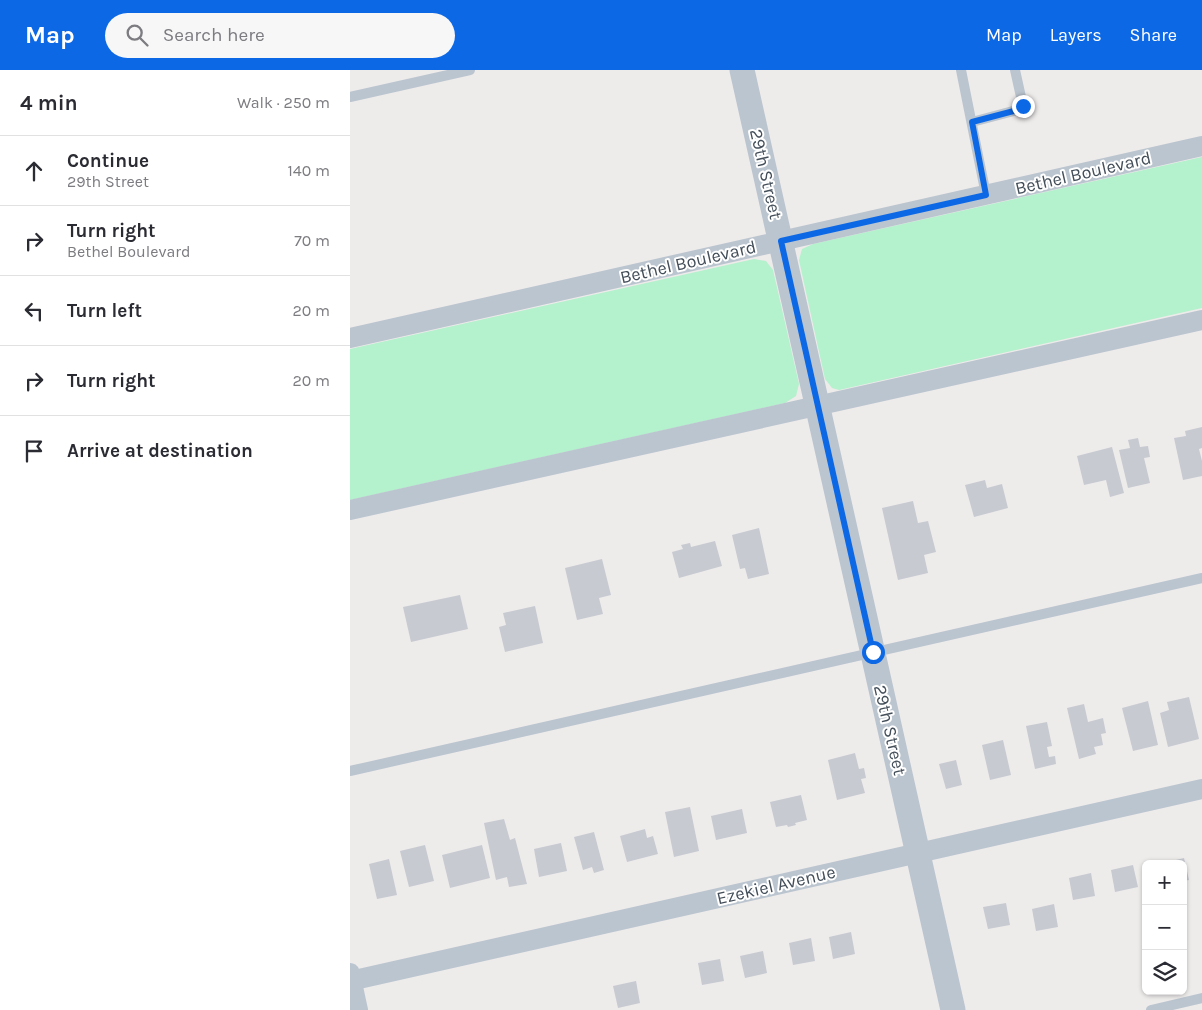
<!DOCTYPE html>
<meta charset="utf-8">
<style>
body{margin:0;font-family:Karla,sans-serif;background:#f7f7f7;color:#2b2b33}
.controls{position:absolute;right:15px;bottom:15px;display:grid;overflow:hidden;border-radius:8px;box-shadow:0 1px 4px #0004}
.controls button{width:45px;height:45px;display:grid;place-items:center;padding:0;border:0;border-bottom:1px solid #e1e1e2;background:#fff;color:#2b2b33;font:25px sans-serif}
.stop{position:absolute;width:15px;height:15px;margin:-11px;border:4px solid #0d68e6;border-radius:50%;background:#fff}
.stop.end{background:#0d68e6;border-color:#fff;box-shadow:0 1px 5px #0008}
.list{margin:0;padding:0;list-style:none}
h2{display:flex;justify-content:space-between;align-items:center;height:65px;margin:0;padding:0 20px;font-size:21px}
h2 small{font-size:16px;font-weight:400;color:#7c7c81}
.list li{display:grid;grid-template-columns:32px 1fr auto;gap:15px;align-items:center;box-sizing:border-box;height:70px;padding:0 20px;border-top:1px solid #e1e1e2}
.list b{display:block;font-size:19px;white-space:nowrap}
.list p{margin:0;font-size:16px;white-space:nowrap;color:#7c7c81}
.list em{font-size:16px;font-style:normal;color:#7c7c81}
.icon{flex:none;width:28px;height:28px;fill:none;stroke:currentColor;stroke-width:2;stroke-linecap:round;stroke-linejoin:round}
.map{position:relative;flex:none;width:852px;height:940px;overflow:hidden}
header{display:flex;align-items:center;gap:30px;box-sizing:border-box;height:70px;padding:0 25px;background:#0d68e6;color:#fff}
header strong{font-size:24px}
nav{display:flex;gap:28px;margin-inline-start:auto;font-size:18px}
.search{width:350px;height:45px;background:#f7f7f7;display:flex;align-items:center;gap:12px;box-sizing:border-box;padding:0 18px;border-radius:28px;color:#7c7c81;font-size:19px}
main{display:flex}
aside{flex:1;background:#fff}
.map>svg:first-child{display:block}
.green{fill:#b4f1cd}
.building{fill:#c7cad1}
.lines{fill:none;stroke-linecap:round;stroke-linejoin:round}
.service{stroke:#bbc5cf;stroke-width:10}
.minor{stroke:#bbc5cf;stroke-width:20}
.tertiary{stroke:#bbc5cf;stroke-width:25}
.route{stroke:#0d68e6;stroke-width:6}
.labels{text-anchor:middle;stroke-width:4;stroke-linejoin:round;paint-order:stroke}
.street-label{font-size:18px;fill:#434e59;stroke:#fff}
</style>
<header>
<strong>Map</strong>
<div class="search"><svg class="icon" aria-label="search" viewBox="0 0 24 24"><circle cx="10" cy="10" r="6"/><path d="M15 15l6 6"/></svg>Search here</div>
<nav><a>Map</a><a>Layers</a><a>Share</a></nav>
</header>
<main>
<aside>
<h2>4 min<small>Walk · 250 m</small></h2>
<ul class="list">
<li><svg class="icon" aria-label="ahead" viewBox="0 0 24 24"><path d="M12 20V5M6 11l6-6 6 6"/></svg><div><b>Continue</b><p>29th Street</p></div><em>140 m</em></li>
<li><svg class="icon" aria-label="right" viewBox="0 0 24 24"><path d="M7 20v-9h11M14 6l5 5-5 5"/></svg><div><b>Turn right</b><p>Bethel Boulevard</p></div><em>70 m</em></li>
<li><svg class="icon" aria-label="left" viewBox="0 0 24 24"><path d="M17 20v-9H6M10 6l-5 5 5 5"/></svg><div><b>Turn left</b></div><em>20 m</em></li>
<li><svg class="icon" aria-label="right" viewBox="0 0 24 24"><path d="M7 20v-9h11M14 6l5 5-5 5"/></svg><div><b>Turn right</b></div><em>20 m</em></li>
<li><svg class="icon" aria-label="arrive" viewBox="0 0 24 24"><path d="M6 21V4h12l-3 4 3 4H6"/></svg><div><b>Arrive at destination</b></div></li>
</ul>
</aside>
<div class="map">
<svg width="852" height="940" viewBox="0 0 852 940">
<rect width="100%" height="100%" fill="#eeebeb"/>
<g class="green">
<polygon points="852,87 852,238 489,320 482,318 475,309 449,190 452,179 463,174"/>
<polygon points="404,189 416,191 423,200 449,314 446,326 435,333 0,430 0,279"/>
</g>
<g class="building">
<polygon points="852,357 852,378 849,379 852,391 852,406 833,410 824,368 836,366 835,361"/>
<polygon points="788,368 790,377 798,376 800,387 794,388 800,413 778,418 769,380 780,378 778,370"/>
<polygon points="762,377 774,423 760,427 756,410 734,415 727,386"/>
<polygon points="635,410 637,418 652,414 658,438 624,447 615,415"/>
<polygon points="563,431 568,453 578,451 586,482 574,485 578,503 548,510 532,438"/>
<polygon points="409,458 419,504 398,509 395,498 390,499 382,465"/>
<polygon points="365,471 372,496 329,508 322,482 333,479 331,475 340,473 341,477"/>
<polygon points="252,489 261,525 249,528 253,544 227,550 215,498"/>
<polygon points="110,525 118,559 61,572 53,537"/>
<polygon points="185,536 193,573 155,582 149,557 156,555 153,543"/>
<polygon points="839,627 849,669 818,677 810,643 819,640 817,632"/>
<polygon points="798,631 808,675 783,681 772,638"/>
<polygon points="734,634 738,652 753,648 756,663 751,664 753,675 744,677 746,684 729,689 717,638"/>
<polygon points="697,652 702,676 697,677 699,687 705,686 706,694 685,699 676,656"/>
<polygon points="653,670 661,705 640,710 632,675"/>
<polygon points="505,683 509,699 514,698 516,708 511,709 515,723 487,730 478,690"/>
<polygon points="606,690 612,715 596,719 589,694"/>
<polygon points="451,725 457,750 445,753 446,755 438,757 437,755 426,757 420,732"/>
<polygon points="340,737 349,781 324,787 315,742"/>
<polygon points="392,739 397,763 366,770 361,746"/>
<polygon points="154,749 160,770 165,768 177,814 159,817 157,807 146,810 134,753"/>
<polygon points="295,759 297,768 303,766 308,784 277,792 270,766"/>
<polygon points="244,762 254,800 244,803 242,797 233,800 224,767"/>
<polygon points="211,773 217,801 189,807 184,779"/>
<polygon points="75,775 84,811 59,817 50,781"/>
<polygon points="132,775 140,808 100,818 92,785"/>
<polygon points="834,788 839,810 833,811 833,794 810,794"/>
<polygon points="39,789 47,825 27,829 19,794"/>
<polygon points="783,795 788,817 765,822 761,800"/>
<polygon points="741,803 745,826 723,830 719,808"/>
<polygon points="656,833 660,855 638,859 633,837"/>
<polygon points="704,834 708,857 686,861 682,839"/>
<polygon points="501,862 505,884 483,889 479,867"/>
<polygon points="461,868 465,891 443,895 439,873"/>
<polygon points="413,881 417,903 395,908 390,886"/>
<polygon points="370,889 374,911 352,915 348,893"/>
<polygon points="286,911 290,933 268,938 263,916"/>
</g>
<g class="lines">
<g class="service">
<polyline points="611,0 636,125"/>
<polyline points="0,27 120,0"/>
<polyline points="622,52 671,39 673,36 665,0"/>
<polyline points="0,701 852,508"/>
<polyline points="801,940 852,928"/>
</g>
<g class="minor">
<polyline points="0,268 852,76"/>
<polyline points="0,440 852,250"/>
<polyline points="0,903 8,940"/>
<polyline points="0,911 852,719"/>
</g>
<polyline class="tertiary" points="392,0 603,940"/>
</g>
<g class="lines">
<polyline class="route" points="523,582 431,171 636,125 622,52 671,39 673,36"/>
</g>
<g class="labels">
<g class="street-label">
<text transform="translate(733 103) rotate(-13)" y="6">Bethel Boulevard</text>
<text transform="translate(416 104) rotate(77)" y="6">29th Street</text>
<text transform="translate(338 192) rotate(-13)" y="6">Bethel Boulevard</text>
<text transform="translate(540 660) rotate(77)" y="6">29th Street</text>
<text transform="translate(426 815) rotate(-13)" y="6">Ezekiel Avenue</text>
</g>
</g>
</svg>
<div class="controls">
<button>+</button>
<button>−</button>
<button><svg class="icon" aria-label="layers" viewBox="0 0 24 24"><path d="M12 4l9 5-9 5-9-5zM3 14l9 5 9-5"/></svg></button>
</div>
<div class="stop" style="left:523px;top:582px"></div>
<div class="stop end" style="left:673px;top:36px"></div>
</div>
</main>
